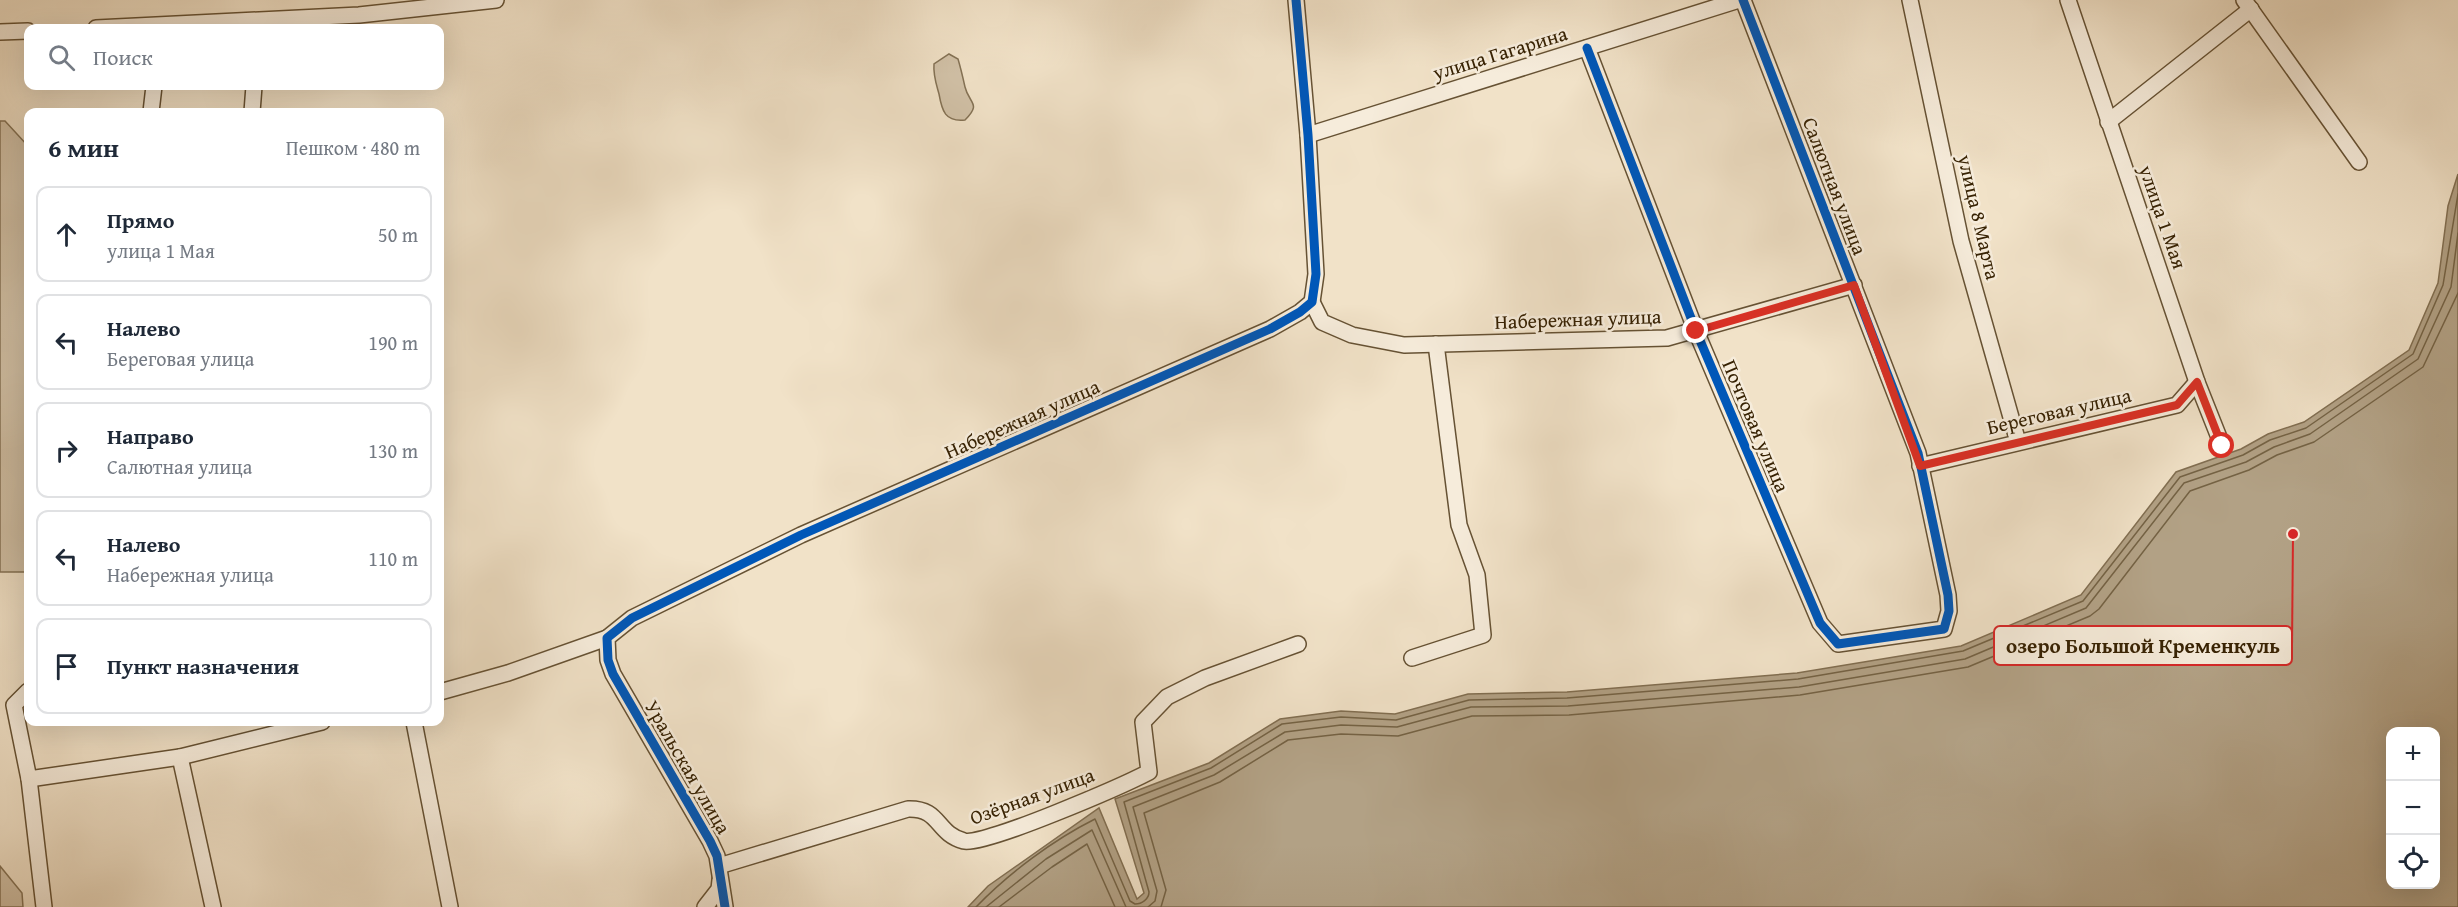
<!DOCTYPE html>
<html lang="ru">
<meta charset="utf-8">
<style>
body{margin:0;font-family:"Gentium Book Plus",serif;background:#f6f6f7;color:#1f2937}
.controls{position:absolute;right:18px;bottom:18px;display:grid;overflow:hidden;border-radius:12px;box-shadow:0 6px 24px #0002}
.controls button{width:54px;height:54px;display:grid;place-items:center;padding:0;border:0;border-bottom:2px solid #e0e1e3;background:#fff;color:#1f2937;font:30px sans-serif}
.stop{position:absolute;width:18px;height:18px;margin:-14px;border:4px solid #d93025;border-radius:50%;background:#fff}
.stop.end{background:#d93025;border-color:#fff;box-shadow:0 2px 6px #0008}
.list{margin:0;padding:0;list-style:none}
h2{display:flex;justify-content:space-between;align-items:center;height:78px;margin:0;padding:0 24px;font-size:26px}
h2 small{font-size:20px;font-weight:400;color:#747a83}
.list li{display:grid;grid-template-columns:39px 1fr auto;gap:18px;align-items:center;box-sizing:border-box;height:96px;margin:0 12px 12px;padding:0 12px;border:2px solid #e0e1e3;border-radius:12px}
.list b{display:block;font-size:22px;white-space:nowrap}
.list p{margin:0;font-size:20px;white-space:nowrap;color:#747a83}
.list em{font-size:20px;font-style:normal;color:#747a83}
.icon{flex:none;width:33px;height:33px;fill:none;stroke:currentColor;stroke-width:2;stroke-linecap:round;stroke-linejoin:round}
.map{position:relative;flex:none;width:2458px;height:907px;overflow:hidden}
.search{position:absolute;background:#fff;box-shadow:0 6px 24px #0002;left:24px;top:24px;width:420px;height:66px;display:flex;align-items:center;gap:15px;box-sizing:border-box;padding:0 21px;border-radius:12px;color:#747a83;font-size:22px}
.panel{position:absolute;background:#fff;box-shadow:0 6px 24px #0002;left:24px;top:108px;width:420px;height:618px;border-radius:12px}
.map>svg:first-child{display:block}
.green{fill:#d1c1a7;stroke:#847255;stroke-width:1.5}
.water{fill:#b2a185;stroke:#816e51;stroke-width:1.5;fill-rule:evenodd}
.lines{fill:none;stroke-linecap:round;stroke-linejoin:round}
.shore{stroke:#746244;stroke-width:1.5}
.minor-casing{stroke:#665234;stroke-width:18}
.minor{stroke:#f6ecdb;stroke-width:15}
.cycleway-casing{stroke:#f6ecdb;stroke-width:13}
.cycleway{stroke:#0057b8;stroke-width:9}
.route{stroke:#d93025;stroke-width:8}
.labels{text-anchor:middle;stroke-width:5;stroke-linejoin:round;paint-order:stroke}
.street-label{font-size:20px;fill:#372203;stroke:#f6ecdb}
.leader{fill:none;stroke:#d62828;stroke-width:2}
.callout-dot{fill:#d62828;stroke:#f6ecdb;stroke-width:2}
.callout{fill:#f6ecdb;stroke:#d62828;stroke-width:2}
.callout-label{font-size:21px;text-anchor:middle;font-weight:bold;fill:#372203}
</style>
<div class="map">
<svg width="2458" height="907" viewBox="0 0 2458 907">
<rect width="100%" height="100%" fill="#f1e2c8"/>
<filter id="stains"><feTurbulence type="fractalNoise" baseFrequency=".00333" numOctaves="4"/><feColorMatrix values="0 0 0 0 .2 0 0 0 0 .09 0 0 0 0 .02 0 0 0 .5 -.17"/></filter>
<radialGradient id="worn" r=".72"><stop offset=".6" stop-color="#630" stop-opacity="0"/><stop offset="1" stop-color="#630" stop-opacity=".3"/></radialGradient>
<g class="green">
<path d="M949,54L958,59C961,69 963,78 965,87C969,104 982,103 965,120C945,122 942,111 939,94C936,83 933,75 934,64Z"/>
<polygon points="0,121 5,121 28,146 28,575 27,572 0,572"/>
<polygon points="0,866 22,893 23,907 0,907"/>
</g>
<path class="water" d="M2458,174V907H968L988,886L1099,808L1137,899L1144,893L1115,799L1209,763L1280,719L1341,711L1395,714L1468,694L1567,692L1797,673L1961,646L2081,595L2176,472L2241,449L2268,434L2304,422L2409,350L2438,283L2448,206ZM2390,732H2436V884H2390Z"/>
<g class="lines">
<g class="shore">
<path d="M976,907C1009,873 1053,840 1095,819L1130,901L1135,904C1142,904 1149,899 1149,892L1124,802L1211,768L1282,724L1341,717L1396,720L1469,700L1567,698L1798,679L1963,651L2083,601L2180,477L2243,455L2270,440L2306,428L2413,354L2443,285L2458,194"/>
<polyline points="986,907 1046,859 1092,830 1126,907"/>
<polyline points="999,907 1052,867 1087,844 1115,907"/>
<polyline points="1148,907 1155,901 1157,891 1133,807 1214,775 1285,732 1341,725 1397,727 1471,707 1568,706 1799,687 1965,659 2086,608 2184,483 2246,462 2274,447 2310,434 2418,359 2451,287 2458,233"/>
<polyline points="1161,907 1166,890 1144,813 1220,782 1288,740 1341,734 1398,736 1472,716 1569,715 1800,695 1968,667 2090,616 2099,609 2190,491 2249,470 2277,455 2314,442 2423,367 2458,293"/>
</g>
<defs>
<g id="minor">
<polyline points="1910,0 1961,241 2018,442"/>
<polyline points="2068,0 2197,382 2222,445"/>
<polyline points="2244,0 2359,162"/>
<polyline points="96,28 359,15 496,0"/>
<polyline points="0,32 28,31"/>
<polyline points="1587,48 1696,331 1820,623 1838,644 1944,629 1949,611 1948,595 1918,453 1743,0"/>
<polyline points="151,112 154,86"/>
<polyline points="252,112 254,86"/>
<polyline points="2108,122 2251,9"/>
<polyline points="1308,135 1739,0"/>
<polyline points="1312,302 1322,322 1352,335 1404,345 1667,338 1854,285"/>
<polyline points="1920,466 2177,405 2197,382"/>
<polyline points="1412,658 1483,635 1477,575 1459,525 1436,344"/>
<polyline points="28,691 14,705 29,779 44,907"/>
<polyline points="440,692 508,673 607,638"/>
<polyline points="414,722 450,907"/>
<polyline points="180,757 213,907"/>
<polyline points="29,779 180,757 322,722"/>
<path d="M719,866L908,809C941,808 935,833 964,841C985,846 1124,785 1149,772L1143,722L1167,697L1205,678L1298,644"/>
<polyline points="705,907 719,889 720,880"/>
<polyline points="725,907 717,856 710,841 613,674 608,660 607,638 632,618 801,535 1270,329 1300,312 1312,302 1316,274 1308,135 1296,0"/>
</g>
</defs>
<use href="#minor" class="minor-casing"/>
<use href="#minor" class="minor"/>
<defs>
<g id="cycleway">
<polyline points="1587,48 1696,331 1820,623 1838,644 1944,629 1949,611 1948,595 1918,453 1743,0"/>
<polyline points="725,907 717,856 710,841 613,674 608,660 607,638 632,618 801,535 1270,329 1300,312 1312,302 1316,274 1308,135 1296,0"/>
</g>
</defs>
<use href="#cycleway" class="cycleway-casing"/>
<use href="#cycleway" class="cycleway"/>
</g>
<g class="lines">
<polyline class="route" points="1696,331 1854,285 1920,466 2177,405 2197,382 2222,446"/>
</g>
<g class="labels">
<g class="street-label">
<text transform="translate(1500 53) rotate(-17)" y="7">улица Гагарина</text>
<text transform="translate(1835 186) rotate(69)" y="7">Салютная улица</text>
<text transform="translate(1979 217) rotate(77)" y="7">улица 8 Марта</text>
<text transform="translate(2163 217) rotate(71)" y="7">улица 1 Мая</text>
<text transform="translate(1578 319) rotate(-2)" y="7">Набережная улица</text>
<text transform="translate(2059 411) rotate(-13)" y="7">Береговая улица</text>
<text transform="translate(1022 419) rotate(-24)" y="7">Набережная улица</text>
<text transform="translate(1756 426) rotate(67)" y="7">Почтовая улица</text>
<text transform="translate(688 767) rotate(60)" y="7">Уральская улица</text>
<text transform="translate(1032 796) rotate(-20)" y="7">Озёрная улица</text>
</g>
</g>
<path class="leader" d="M2293 534L2292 646"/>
<circle class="callout-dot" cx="2293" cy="534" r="6"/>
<rect class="callout" x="1994" y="626" width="298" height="39" rx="6"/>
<g class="callout-label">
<text x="2143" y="653">озеро Большой Кременкуль</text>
</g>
<rect width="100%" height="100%" filter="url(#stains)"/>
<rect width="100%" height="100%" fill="url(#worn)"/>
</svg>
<div class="controls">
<button>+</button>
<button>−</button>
<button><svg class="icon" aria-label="locate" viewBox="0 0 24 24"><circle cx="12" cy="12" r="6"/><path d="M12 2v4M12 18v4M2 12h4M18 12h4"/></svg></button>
</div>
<div class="stop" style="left:2222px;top:446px"></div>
<div class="stop end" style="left:1696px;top:331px"></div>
<div class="search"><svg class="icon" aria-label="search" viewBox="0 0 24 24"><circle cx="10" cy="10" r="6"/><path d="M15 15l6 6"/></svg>Поиск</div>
<section class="panel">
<h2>6 мин<small>Пешком · 480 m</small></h2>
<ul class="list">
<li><svg class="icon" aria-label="ahead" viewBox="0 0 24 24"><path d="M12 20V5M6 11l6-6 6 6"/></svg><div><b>Прямо</b><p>улица 1 Мая</p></div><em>50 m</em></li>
<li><svg class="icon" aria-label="left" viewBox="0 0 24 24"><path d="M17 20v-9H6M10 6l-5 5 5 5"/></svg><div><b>Налево</b><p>Береговая улица</p></div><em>190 m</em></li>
<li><svg class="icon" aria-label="right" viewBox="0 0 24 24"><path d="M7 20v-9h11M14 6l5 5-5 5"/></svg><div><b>Направо</b><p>Салютная улица</p></div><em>130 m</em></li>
<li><svg class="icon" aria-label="left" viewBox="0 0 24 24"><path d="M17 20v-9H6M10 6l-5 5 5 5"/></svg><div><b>Налево</b><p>Набережная улица</p></div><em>110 m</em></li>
<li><svg class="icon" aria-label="arrive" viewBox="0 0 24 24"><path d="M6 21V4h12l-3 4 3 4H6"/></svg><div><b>Пункт назначения</b></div></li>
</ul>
</section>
</div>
